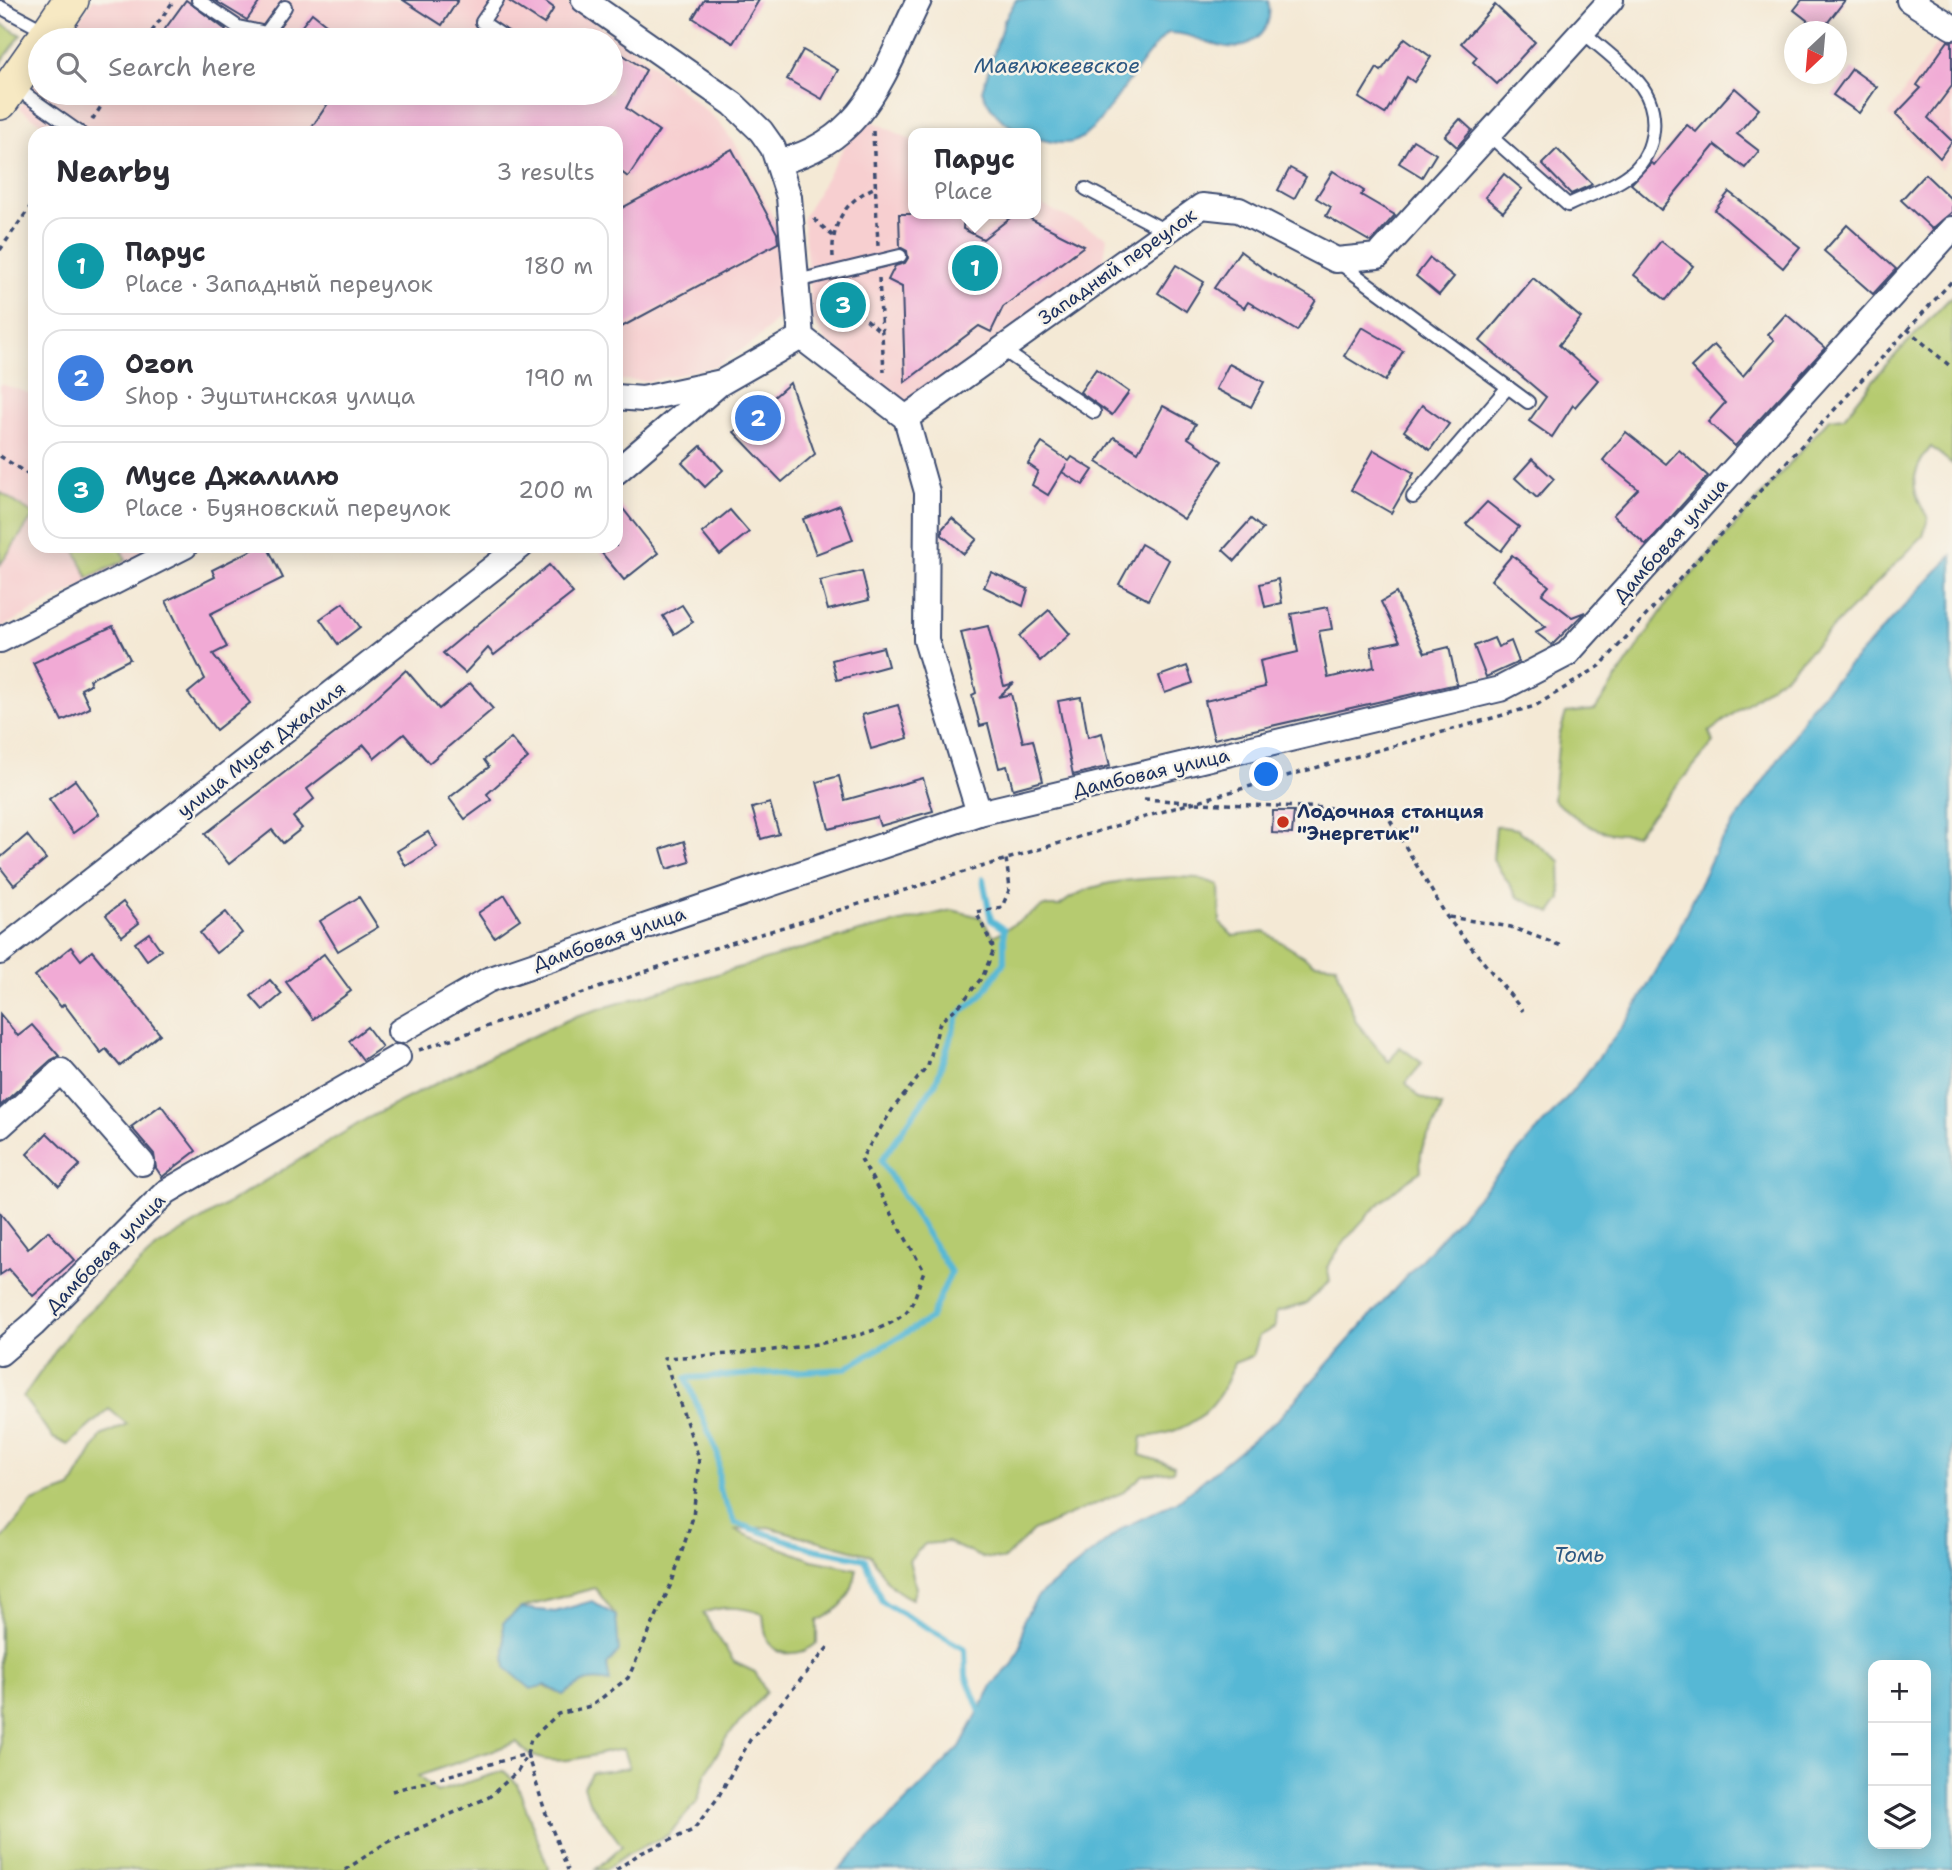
<!DOCTYPE html>
<meta charset="utf-8">
<style>
body{margin:0;font-family:"Shantell Sans",sans-serif;background:#f2f2f3;color:#2b2b33}
.controls{position:absolute;right:21px;bottom:21px;display:grid;overflow:hidden;border-radius:14px;box-shadow:0 4px 18px #0003}
.controls button{width:63px;height:63px;display:grid;place-items:center;padding:0;border:0;border-bottom:2px solid #e1e1e2;background:#fff;color:#2b2b33;font:35px sans-serif}
.compass{position:absolute;left:1784px;top:21px;width:63px;height:63px;border-radius:50%;background:#fff;box-shadow:0 4px 18px #0003;rotate:206deg}
.you{position:absolute;left:1267px;top:775px;width:24px;height:24px;margin:-18px;border:5px solid #fff;border-radius:50%;background:#1a73e8;box-shadow:0 0 0 10px #1a73e833}
.badge{display:grid;place-items:center;width:46px;height:46px;border-radius:50%;background:#7c3aed;color:#fff;font-size:23px;font-weight:700}
.pin{position:absolute;translate:-50% -50%;border:4px solid #fff;box-shadow:0 2px 7px #0006}
.popup{position:absolute;left:908px;top:128px;width:133px;height:91px;box-sizing:border-box;display:grid;place-content:center;border-radius:14px;background:#fff;filter:drop-shadow(0 2px 5px #0005);font-size:23px;white-space:nowrap;color:#7c7c81}
.popup b{font-size:26px;color:#2b2b33}
.popup::after{content:'';position:absolute;left:50%;top:100%;margin-left:-14px;border:14px solid transparent;border-top-color:#fff}
.list{margin:0;padding:0;list-style:none}
h2{display:flex;justify-content:space-between;align-items:center;height:91px;margin:0;padding:0 28px;font-size:30px}
h2 small{font-size:23px;font-weight:400;color:#7c7c81}
.list li{display:grid;grid-template-columns:46px 1fr auto;gap:21px;align-items:center;box-sizing:border-box;height:98px;margin:0 14px 14px;padding:0 14px;border:2px solid #e1e1e2;border-radius:21px}
.list b{display:block;font-size:26px;white-space:nowrap}
.list p{margin:0;font-size:23px;white-space:nowrap;color:#7c7c81}
.list em{font-size:23px;font-style:normal;color:#7c7c81}
.icon{flex:none;width:38px;height:38px;fill:none;stroke:currentColor;stroke-width:2;stroke-linecap:round;stroke-linejoin:round}
.map{position:relative;flex:none;width:1952px;height:1870px;overflow:hidden}
.search{position:absolute;background:#fff;box-shadow:0 4px 18px #0003;left:28px;top:28px;width:595px;height:77px;display:flex;align-items:center;gap:18px;box-sizing:border-box;padding:0 24px;border-radius:38px;color:#7c7c81;font-size:26px}
.panel{position:absolute;background:#fff;box-shadow:0 4px 18px #0003;left:28px;top:126px;width:595px;height:427px;border-radius:21px}
.map>svg:first-child{display:block}
.built{fill:#f7cfd0}
.green{fill:#b6cb6f;stroke:#687d66;stroke-width:2;fill-rule:evenodd}
.water{fill:#57b8d5;stroke:#39749a;stroke-width:2;fill-rule:evenodd}
.lines{fill:none;stroke-linecap:round;stroke-linejoin:round}
.stream{stroke:#57b8d5;stroke-width:6}
.building{fill:#f1aad5}
.lane-casing{stroke:#3c4b70;stroke-width:16}
.street-casing{stroke:#3c4b70;stroke-width:28}
.secondary-casing{stroke:#3c4b70;stroke-width:38}
.path{stroke:#3c4b70;stroke-width:3.5;stroke-dasharray:5 5;stroke-linecap:butt}
.lane{stroke:#fff;stroke-width:12}
.street{stroke:#fff;stroke-width:24}
.secondary{stroke:#f7e9c3;stroke-width:35}
.poi-dot{fill:#c8321e;stroke:#f7f3e8;stroke-width:2.5}
.labels{text-anchor:middle;stroke-width:5;stroke-linejoin:round;paint-order:stroke}
.street-label{font-size:19px;fill:#1b2f5e;stroke:#f7f3e8}
.poi-label{font-size:19px;font-weight:bold;fill:#1b2f5e;stroke:#f7f3e8;text-anchor:start}
.water-label{font-size:21px;font-style:italic;fill:#2d5882;stroke:#f7f3e8}
</style>
<div class="map">
<svg width="1952" height="1870" viewBox="0 0 1952 1870">
<rect width="100%" height="100%" fill="#f7f3e8"/>
<filter id="ink" filterUnits="userSpaceOnUse"><feTurbulence type="fractalNoise" baseFrequency=".0143" numOctaves="2"/><feDisplacementMap in="SourceGraphic" scale="14" xChannelSelector="R" yChannelSelector="G"/><feConvolveMatrix kernelMatrix="1 2 1 2 8 2 1 2 1" color-interpolation-filters="sRGB"/></filter>
<filter id="wash" filterUnits="userSpaceOnUse"><feTurbulence type="fractalNoise" baseFrequency=".00686" numOctaves="4" result="noise"/><feDisplacementMap in="SourceGraphic" scale="28" xChannelSelector="R" yChannelSelector="G"/><feGaussianBlur stdDeviation="1.57" result="paint"/><feColorMatrix in="noise" values="0 0 0 0 0 0 0 0 0 0 0 0 0 0 0 0 0 1.4 0 .05"/><feComposite in="paint" operator="in"/></filter>
<g filter="url(#wash)">
<rect width="100%" height="100%" fill="#f4e9d5"/>
<g class="built">
<polygon points="93,0 562,0 630,46 718,121 736,145 785,240 779,318 754,342 716,366 650,381 616,380 616,133 55,133 19,108 40,77 40,93 611,93 611,40 65,40"/>
<polygon points="1940,39 1952,47 1952,157 1941,169 1888,115"/>
<polygon points="862,116 914,141 914,214 1036,214 1036,202 1107,237 1104,260 917,399 903,402 826,341 812,319 803,218"/>
<polygon points="0,384 35,395 35,546 159,546 0,628"/>
</g>
<g class="green">
<polygon points="0,23 21,35 0,64"/>
<path d="M1952,296V464L1931,447C1909,474 1910,489 1928,518L1923,536L1788,673L1709,732L1714,742L1636,834C1595,836 1585,824 1553,800L1559,737L1566,713L1595,710L1670,599L1829,419L1844,417L1885,366Z"/>
<polygon points="0,492 34,515 0,565"/>
<polygon points="73,546 119,546 126,560 88,578"/>
<polygon points="1496,826 1517,829 1560,861 1561,899 1551,913 1518,897 1493,860"/>
<path d="M1173,877L1198,878L1219,885L1220,923L1233,936L1265,932L1314,963L1336,965L1356,1022L1389,1062L1400,1047L1422,1063L1406,1083L1417,1096L1442,1106C1435,1136 1417,1137 1421,1171C1384,1195 1351,1230 1327,1267L1330,1281L1305,1304L1276,1312L1275,1327L1259,1336L1253,1356L1234,1363C1220,1408 1190,1434 1142,1437L1140,1455L1174,1466L1173,1471L1143,1475L1124,1492L1033,1531L1003,1560L980,1557L947,1542L925,1544L909,1560L916,1588L912,1599C890,1590 882,1575 871,1555L768,1527L734,1530L812,1560L857,1569C852,1596 843,1610 817,1621V1643C803,1655 776,1660 767,1638C764,1631 764,1621 763,1614C742,1607 724,1605 703,1613L734,1662L755,1672L766,1692L726,1738L706,1773L697,1802L668,1835L629,1853L605,1870H595L622,1846L589,1801L584,1786L591,1773L629,1768L623,1749C590,1754 541,1776 517,1742L418,1776L437,1792L504,1771L517,1784L549,1870H0V1542L32,1502L71,1488L101,1436L127,1424L109,1409L68,1445L53,1438L23,1397L73,1326L157,1247L366,1119L490,1056L576,1016L859,932L952,910L980,917L994,936L1044,906H1059C1092,879 1132,880 1173,877ZM595,1588L616,1616L607,1665L609,1682C588,1677 580,1682 563,1695L506,1668L503,1623L521,1608Z"/>
</g>
<g class="water">
<path d="M1016,0H1268C1271,13 1270,25 1260,35C1229,65 1201,31 1168,33C1140,56 1104,127 1078,140C1066,146 1049,142 1036,138V133C1010,133 992,114 982,91L1004,21Z"/>
<path d="M1952,555V1870H838L960,1747L993,1684L1013,1664L1021,1646L1023,1621L1037,1597L1124,1527L1177,1502L1280,1417L1570,1094L1629,1018L1673,942L1716,849L1783,753L1810,707ZM1873,1665H1926V1844H1873Z"/>
<path d="M592,1601L616,1616L619,1651L607,1665L610,1682C588,1677 581,1682 563,1695L545,1685L531,1689L506,1668L503,1623L521,1608L555,1612Z"/>
</g>
<g class="lines">
<polyline class="stream" points="980,1712 966,1676 965,1649 882,1602 865,1559 813,1549 735,1523 719,1489 718,1455 686,1378 844,1369 930,1319 951,1272 881,1161 936,1082 958,1015 982,995 1004,962 1004,929 991,920 983,879"/>
</g>
<g id="blocks">
<g class="building">
<polygon points="186,0 226,30 218,40 157,40"/>
<polygon points="214,0 261,0 247,20"/>
<polygon points="403,0 458,0 442,25"/>
<polygon points="507,0 543,0 554,8 544,24"/>
<polygon points="704,0 759,0 733,43 693,18"/>
<polygon points="1802,0 1845,0 1821,31 1794,10"/>
<polygon points="1495,5 1535,42 1497,84 1473,62 1477,57 1461,43"/>
<polygon points="312,13 346,40 291,40"/>
<polygon points="1405,38 1431,57 1414,82 1407,77 1385,114 1359,98 1377,68 1381,71"/>
<polygon points="1948,41 1952,42 1952,86 1928,118 1952,141 1940,158 1896,114 1921,88 1917,85"/>
<polygon points="611,47 646,70 626,108 659,131 628,177 616,168 616,133 308,133 335,93 611,93"/>
<polygon points="803,50 838,70 822,99 787,79"/>
<polygon points="1852,69 1877,87 1859,113 1833,95"/>
<polygon points="1735,88 1759,109 1737,134 1759,151 1745,168 1715,145 1661,210 1631,184 1651,163 1654,165 1687,125 1696,132"/>
<polygon points="1460,119 1472,130 1457,147 1445,136"/>
<polygon points="1413,140 1436,154 1422,177 1399,163"/>
<polygon points="732,149 777,233 778,243 616,330 616,211"/>
<polygon points="1557,149 1592,184 1589,186 1571,194 1542,164"/>
<polygon points="1290,168 1306,177 1294,199 1278,190"/>
<polygon points="1333,171 1364,191 1361,195 1395,215 1371,242 1326,216 1331,207 1316,198"/>
<polygon points="1504,174 1522,189 1503,212 1485,197"/>
<polygon points="1925,174 1952,200 1952,212 1932,229 1901,200"/>
<polygon points="1729,192 1800,247 1783,268 1715,210"/>
<polygon points="899,214 964,214 963,229 983,239 1015,214 1021,214 1084,246 1003,307 991,332 979,326 905,382 902,287 888,280 895,266 905,263 908,258 907,251 900,247"/>
<polygon points="1847,225 1896,269 1873,294 1824,251"/>
<polygon points="1661,241 1693,266 1666,300 1634,275"/>
<polygon points="1240,251 1268,272 1316,300 1297,331 1248,302 1244,308 1214,288"/>
<polygon points="1430,258 1454,277 1439,295 1416,276"/>
<polygon points="1176,265 1204,282 1186,311 1158,293"/>
<polygon points="1533,278 1581,318 1559,345 1598,380 1575,407 1573,405 1552,437 1529,421 1546,397 1480,341"/>
<polygon points="1786,314 1825,348 1735,446 1708,422 1725,403 1691,367 1714,345 1743,376 1774,340 1768,334"/>
<polygon points="1362,327 1403,351 1385,381 1344,356"/>
<polygon points="1229,364 1264,382 1251,407 1216,389"/>
<polygon points="1096,369 1129,392 1112,415 1080,392"/>
<polygon points="790,383 815,454 782,482 734,432"/>
<polygon points="1422,405 1449,424 1430,450 1404,431"/>
<polygon points="1163,406 1196,424 1188,438 1222,461 1184,519 1097,462 1114,437 1138,452"/>
<polygon points="1626,432 1666,464 1679,450 1708,476 1646,545 1613,515 1638,489 1603,460"/>
<polygon points="1042,443 1069,461 1072,457 1093,470 1083,485 1062,472 1067,464 1048,495 1032,485 1038,471 1028,464"/>
<polygon points="701,446 723,470 705,487 682,463"/>
<polygon points="1374,450 1414,473 1391,513 1351,490"/>
<polygon points="1532,459 1554,479 1537,498 1515,478"/>
<polygon points="616,500 658,553 624,580 596,546 616,546"/>
<polygon points="1487,502 1519,527 1501,551 1466,524"/>
<polygon points="840,505 853,540 816,554 803,519"/>
<polygon points="730,510 749,532 720,555 702,533"/>
<polygon points="952,518 977,539 964,554 942,535 942,529"/>
<polygon points="1251,519 1263,529 1235,561 1223,550"/>
<polygon points="1141,544 1169,560 1148,600 1119,584"/>
<polygon points="260,546 267,546 283,578 210,614 227,647 213,654 250,703 216,730 188,693 205,679 166,601 215,577 212,570"/>
<polygon points="1512,555 1549,586 1542,594 1572,617 1585,612 1552,645 1535,632 1546,627 1491,580"/>
<polygon points="549,565 573,593 494,655 488,648 465,673 443,653"/>
<polygon points="862,571 869,600 828,610 820,581"/>
<polygon points="991,572 1028,589 1023,606 984,587"/>
<polygon points="1278,579 1282,603 1265,607 1260,584"/>
<polygon points="1396,593 1425,653 1449,647 1457,684 1214,739 1205,701 1265,687 1260,661 1298,652 1291,614 1328,607 1332,629 1319,631 1328,678 1374,667 1371,647 1400,641 1381,602"/>
<polygon points="343,603 360,627 338,644 320,619"/>
<polygon points="682,605 693,622 674,634 663,616"/>
<polygon points="1049,610 1070,634 1040,661 1019,636"/>
<polygon points="113,626 130,659 89,680 91,684 81,689 90,708 62,721 33,663"/>
<polygon points="988,626 1004,686 1014,683 998,697 1011,694 1023,742 1033,740 1043,781 1013,789 1007,766 999,768 988,724 980,726 972,695 976,693 961,632"/>
<polygon points="1494,638 1498,647 1511,641 1519,662 1486,677 1474,646"/>
<polygon points="883,647 888,666 837,680 832,660"/>
<polygon points="1187,666 1193,683 1165,693 1159,676"/>
<polygon points="406,670 439,709 470,683 493,709 429,763 404,734 375,758 364,745 307,789 314,799 293,817 302,828 283,843 272,830 229,864 205,834 347,724"/>
<polygon points="1081,697 1088,737 1102,733 1110,766 1073,775 1058,701"/>
<polygon points="898,705 908,738 871,749 862,715"/>
<polygon points="511,738 528,758 487,794 491,800 465,819 449,798 489,767 484,760"/>
<polygon points="839,776 845,800 923,778 933,811 880,826 877,817 829,829 817,782"/>
<polygon points="75,780 99,814 73,833 49,799"/>
<polygon points="770,803 779,834 761,839 752,808"/>
<polygon points="1273,811 1294,811 1292,834 1272,833"/>
<polygon points="428,832 437,847 406,866 397,851"/>
<polygon points="27,835 46,859 14,885 0,867 0,858"/>
<polygon points="684,841 690,862 667,869 661,849"/>
<polygon points="505,895 520,919 494,937 478,913"/>
<polygon points="359,897 378,927 338,951 320,921"/>
<polygon points="123,902 139,923 122,936 106,915"/>
<polygon points="226,912 242,933 216,953 200,933"/>
<polygon points="149,933 161,950 147,960 135,943"/>
<polygon points="71,947 81,960 92,951 160,1034 120,1066 106,1049 101,1053 64,1004 61,1007 35,976"/>
<polygon points="324,954 351,991 313,1019 286,982"/>
<polygon points="270,980 282,994 263,1010 251,996"/>
<polygon points="0,1014 18,1036 32,1025 59,1056 51,1060 0,1106"/>
<polygon points="367,1027 382,1047 363,1060 349,1041"/>
<polygon points="161,1105 196,1151 162,1177 156,1168 154,1154 131,1127"/>
<polygon points="47,1133 80,1165 59,1186 27,1154"/>
<polygon points="0,1213 28,1249 48,1231 74,1260 33,1296 9,1269 0,1275"/>
</g>
</g>
</g>
<g filter="url(#ink)">
<use href="#blocks" fill-opacity="0" stroke="#3c4b70" stroke-width="2"/>
<g class="lines">
<defs>
<g id="lane">
<polyline points="198,0 238,27 266,33 285,7"/>
<polyline points="497,0 482,22 509,40"/>
<polyline points="0,7 45,31"/>
<polyline points="12,85 80,133"/>
<path d="M1489,135L1568,205C1586,196 1609,189 1626,177C1655,158 1662,115 1642,87C1626,66 1602,49 1583,32"/>
<polyline points="1086,189 1166,231"/>
<polyline points="1337,261 1528,402"/>
<polyline points="797,281 900,256"/>
<polyline points="1000,348 1094,412"/>
<polyline points="1413,497 1508,387"/>
</g>
<g id="street">
<polyline points="584,0 733,104 761,131 773,148 789,197 801,337 906,418 927,492 926,640 979,813"/>
<polyline points="1909,0 1952,27"/>
<path d="M779,162C867,140 883,73 919,0"/>
<polyline points="616,397 643,399 722,382 801,337"/>
<polyline points="906,418 1202,206 1239,210 1336,260 1378,256 1611,0"/>
<polyline points="616,472 719,384"/>
<polyline points="0,640 185,546"/>
<polyline points="0,952 521,546"/>
<polyline points="400,1031 488,980 979,813 1500,689 1567,654 1952,229"/>
<polyline points="0,1126 61,1071 142,1163"/>
<polyline points="0,1353 34,1324 166,1192 398,1057"/>
</g>
<g id="secondary">
<polyline points="44,40 71,0"/>
<polyline points="0,102 40,45"/>
</g>
</defs>
<use href="#lane" class="lane-casing"/>
<use href="#street" class="street-casing"/>
<use href="#secondary" class="secondary-casing"/>
<g class="path">
<polyline points="146,40 174,0"/>
<polyline points="92,120 110,93"/>
<polyline points="873,131 878,246"/>
<polyline points="814,219 834,237"/>
<polyline points="0,250 35,200"/>
<path d="M833,257C831,224 845,200 876,187"/>
<polyline points="879,278 884,372"/>
<polyline points="842,288 858,312 882,333"/>
<polyline points="1907,329 1951,367"/>
<polyline points="0,456 35,479"/>
<polyline points="1144,799 1188,802"/>
<polyline points="1196,803 1384,810 1447,917 1523,1011"/>
<polyline points="1449,917 1511,927 1564,947"/>
<polyline points="419,1050 708,950 1191,803 1535,706 1600,666 1952,281"/>
<polyline points="392,1791 527,1754 545,1811 568,1870"/>
<path d="M345,1870L384,1844L489,1797L518,1771L527,1754L531,1739L558,1714L591,1706L628,1678L672,1582L693,1517L699,1458L664,1358C717,1355 873,1349 907,1311C915,1302 919,1283 924,1271L861,1159L894,1107L928,1066L940,1022L962,1003L983,976L994,949L976,912L1002,907L1010,888L1006,859"/>
<polyline points="616,1870 639,1854 693,1830 717,1799 750,1740 829,1646"/>
</g>
<use href="#lane" class="lane"/>
<use href="#street" class="street"/>
<use href="#secondary" class="secondary"/>
</g>
</g>
<circle class="poi-dot" cx="1283" cy="822" r="7"/>
<g class="labels">
<g class="street-label">
<text transform="translate(1117 266) rotate(-35)" y="7">Западный переулок</text>
<text transform="translate(1670 540) rotate(-48)" y="7">Дамбовая улица</text>
<text transform="translate(261 749) rotate(-38)" y="7">улица Мусы Джалиля</text>
<text transform="translate(1151 772) rotate(-13)" y="7">Дамбовая улица</text>
<text transform="translate(609 938) rotate(-19)" y="7">Дамбовая улица</text>
<text transform="translate(105 1253) rotate(-45)" y="7">Дамбовая улица</text>
</g>
<g class="poi-label">
<text x="1297" y="818">Лодочная станция<tspan x="1297" dy="22">"Энергетик"</tspan></text>
</g>
<g class="water-label">
<text x="1057" y="73">Мавлюкеевское</text>
<text x="1579" y="1562">Томь</text>
</g>
</g>
</svg>
<div class="controls">
<button>+</button>
<button>−</button>
<button><svg class="icon" aria-label="layers" viewBox="0 0 24 24"><path d="M12 4l9 5-9 5-9-5zM3 14l9 5 9-5"/></svg></button>
</div>
<svg class="compass" viewBox="-18 -18 36 36"><path d="M0-13l5 13h-10z" fill="#e53935"/><path d="M0 13l5-13h-10z" fill="#7c7c81"/></svg>
<div class="you"></div>
<div class="pin badge" style="left:975px;top:268px;background:#0f9aa8">1</div>
<div class="popup"><b>Парус</b>Place</div>
<div class="pin badge" style="left:758px;top:418px;background:#3f7fe0">2</div>
<div class="pin badge" style="left:843px;top:305px;background:#0f9aa8">3</div>
<div class="search"><svg class="icon" aria-label="search" viewBox="0 0 24 24"><circle cx="10" cy="10" r="6"/><path d="M15 15l6 6"/></svg>Search here</div>
<section class="panel">
<h2>Nearby<small>3 results</small></h2>
<ul class="list">
<li><span class="badge" style="background:#0f9aa8">1</span><div><b>Парус</b><p>Place · Западный переулок</p></div><em>180 m</em></li>
<li><span class="badge" style="background:#3f7fe0">2</span><div><b>Ozon</b><p>Shop · Эуштинская улица</p></div><em>190 m</em></li>
<li><span class="badge" style="background:#0f9aa8">3</span><div><b>Мусе Джалилю</b><p>Place · Буяновский переулок</p></div><em>200 m</em></li>
</ul>
</section>
</div>
